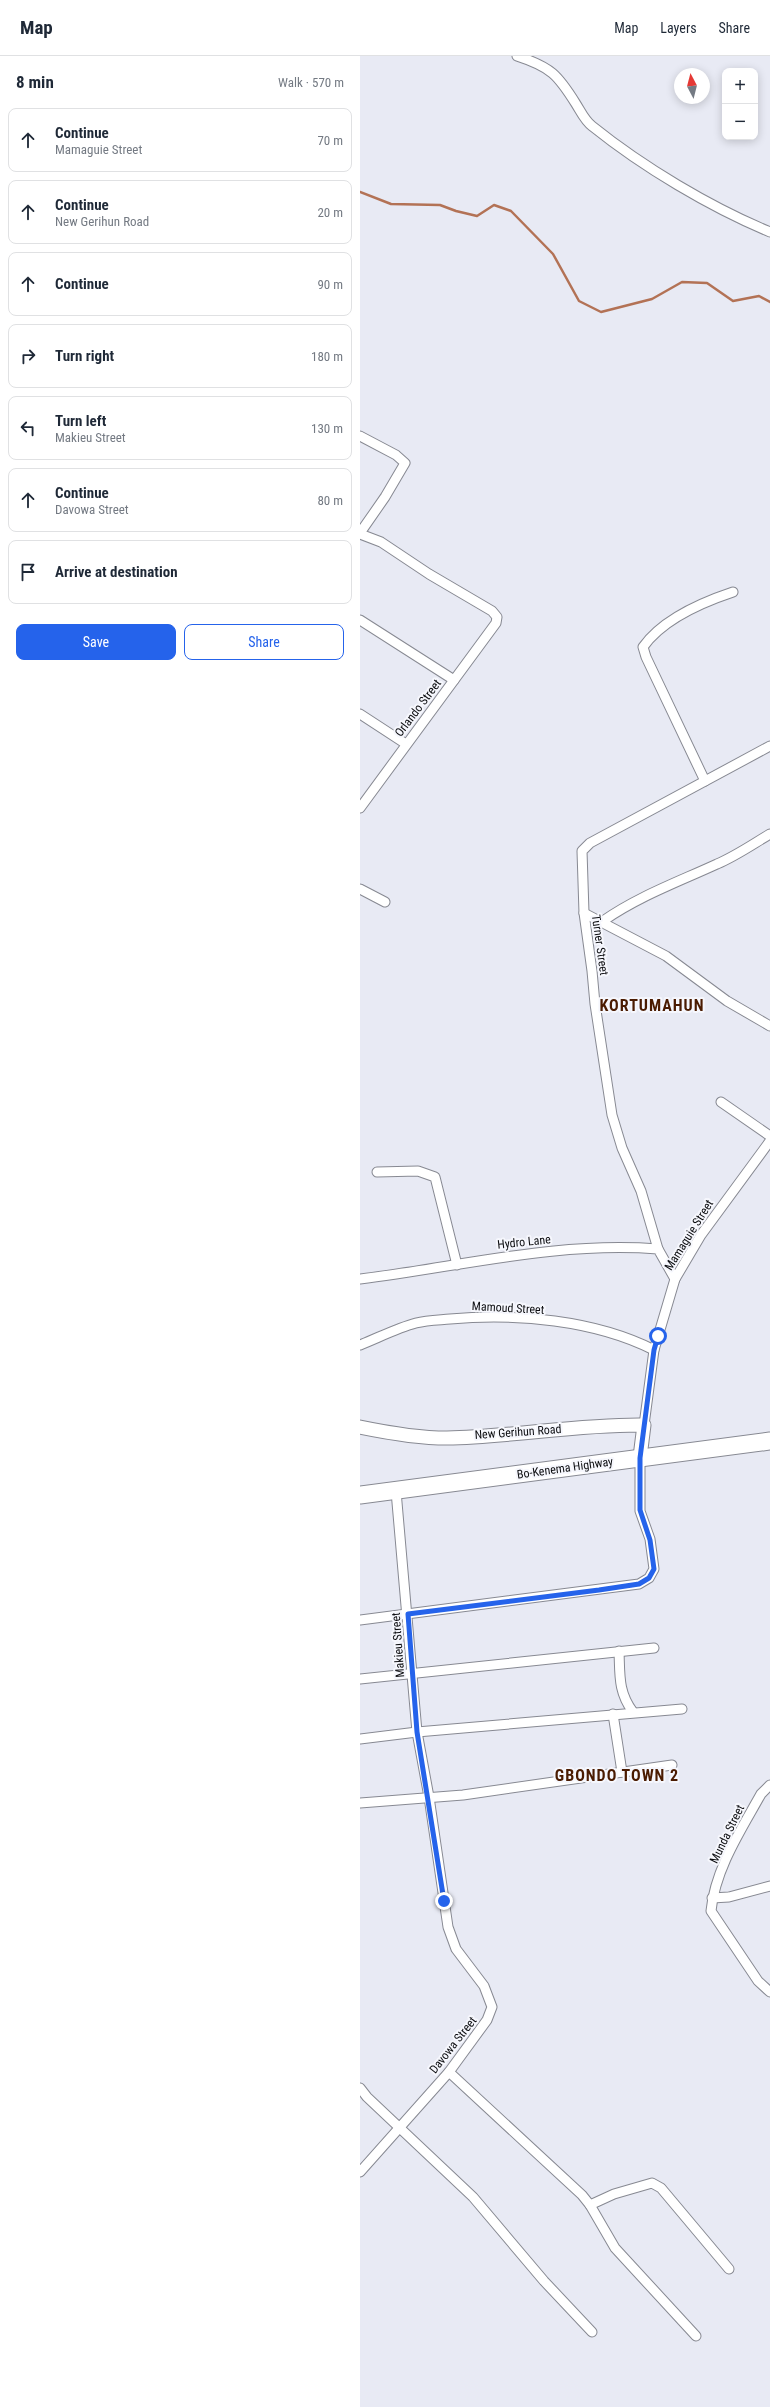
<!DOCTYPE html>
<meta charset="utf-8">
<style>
body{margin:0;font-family:"Roboto Condensed",sans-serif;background:#f6f6f7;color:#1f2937}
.controls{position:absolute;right:12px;top:12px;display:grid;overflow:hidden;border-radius:8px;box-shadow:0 2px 10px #0003}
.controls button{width:36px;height:36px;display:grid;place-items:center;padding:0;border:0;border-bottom:1px solid #e0e1e3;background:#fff;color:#1f2937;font:20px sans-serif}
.compass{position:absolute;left:314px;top:12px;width:36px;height:36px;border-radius:50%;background:#fff;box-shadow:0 2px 10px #0003;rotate:353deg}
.stop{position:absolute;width:12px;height:12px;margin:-9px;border:3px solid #2563eb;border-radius:50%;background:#fff}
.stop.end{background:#2563eb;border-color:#fff;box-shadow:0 1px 4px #0008}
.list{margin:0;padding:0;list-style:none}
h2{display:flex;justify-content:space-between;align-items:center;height:52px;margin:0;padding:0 16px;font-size:17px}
h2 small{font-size:13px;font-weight:400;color:#747a83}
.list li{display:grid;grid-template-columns:26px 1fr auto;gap:12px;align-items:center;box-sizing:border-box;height:64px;margin:0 8px 8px;padding:0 8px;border:1px solid #e0e1e3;border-radius:8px}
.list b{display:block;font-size:15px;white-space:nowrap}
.list p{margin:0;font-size:13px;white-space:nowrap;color:#747a83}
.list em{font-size:13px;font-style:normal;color:#747a83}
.actions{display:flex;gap:8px;padding:12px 16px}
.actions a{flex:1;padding:9px 0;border:1px solid #2563eb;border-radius:8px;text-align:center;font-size:14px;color:#2563eb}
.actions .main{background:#2563eb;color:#fff}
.icon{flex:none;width:22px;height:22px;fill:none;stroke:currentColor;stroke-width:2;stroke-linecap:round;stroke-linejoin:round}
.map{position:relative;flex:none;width:410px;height:2351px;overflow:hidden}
header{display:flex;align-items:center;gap:24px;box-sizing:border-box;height:56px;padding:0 20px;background:#fff;border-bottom:1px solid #e0e1e3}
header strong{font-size:19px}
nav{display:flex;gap:22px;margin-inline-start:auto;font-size:14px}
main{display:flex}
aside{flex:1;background:#fff}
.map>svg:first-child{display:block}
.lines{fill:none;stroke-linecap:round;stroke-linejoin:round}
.stream{stroke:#b37255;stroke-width:2.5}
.street-casing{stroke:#878992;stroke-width:11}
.secondary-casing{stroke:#878992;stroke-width:15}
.highway-casing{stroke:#878992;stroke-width:19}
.street{stroke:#fff;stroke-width:9}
.secondary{stroke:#fff;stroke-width:13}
.highway{stroke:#fff;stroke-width:17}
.route{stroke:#2563eb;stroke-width:5}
.labels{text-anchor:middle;stroke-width:4;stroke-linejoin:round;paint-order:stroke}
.street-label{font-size:12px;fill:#0c0d10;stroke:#f6f7fd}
.district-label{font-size:16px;font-weight:bold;letter-spacing:1px;fill:#4a1b01;stroke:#f6f7fd}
</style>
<header>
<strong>Map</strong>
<nav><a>Map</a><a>Layers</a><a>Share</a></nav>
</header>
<main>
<aside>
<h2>8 min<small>Walk · 570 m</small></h2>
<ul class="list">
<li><svg class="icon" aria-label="ahead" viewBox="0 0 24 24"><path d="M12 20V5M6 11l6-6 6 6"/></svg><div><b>Continue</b><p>Mamaguie Street</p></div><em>70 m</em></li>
<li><svg class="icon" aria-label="ahead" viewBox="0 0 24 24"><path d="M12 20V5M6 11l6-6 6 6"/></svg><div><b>Continue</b><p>New Gerihun Road</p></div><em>20 m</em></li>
<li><svg class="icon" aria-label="ahead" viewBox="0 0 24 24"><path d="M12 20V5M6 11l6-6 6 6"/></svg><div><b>Continue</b></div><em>90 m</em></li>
<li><svg class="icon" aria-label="right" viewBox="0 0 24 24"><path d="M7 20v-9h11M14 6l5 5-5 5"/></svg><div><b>Turn right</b></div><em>180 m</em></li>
<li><svg class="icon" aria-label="left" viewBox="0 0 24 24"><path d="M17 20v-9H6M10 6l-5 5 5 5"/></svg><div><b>Turn left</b><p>Makieu Street</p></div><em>130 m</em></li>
<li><svg class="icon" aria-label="ahead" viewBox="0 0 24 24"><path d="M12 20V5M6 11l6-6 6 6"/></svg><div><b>Continue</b><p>Davowa Street</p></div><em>80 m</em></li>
<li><svg class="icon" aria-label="arrive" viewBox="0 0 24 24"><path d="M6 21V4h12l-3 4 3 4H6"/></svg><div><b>Arrive at destination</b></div></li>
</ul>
<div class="actions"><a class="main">Save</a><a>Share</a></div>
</aside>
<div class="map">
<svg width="410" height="2351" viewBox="0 0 410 2351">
<rect width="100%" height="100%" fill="#e8eaf4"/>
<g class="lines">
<polyline class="stream" points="0,136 31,148 80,149 96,155 117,160 134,149 151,155 193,198 219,245 241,256 292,243 322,226 347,227 373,245 399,240 410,246"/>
<defs>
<g id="street">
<path d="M157,0C191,11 198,19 216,48C221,56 225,65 232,70C283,111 350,151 410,176"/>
<polyline points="0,380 36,399 45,407 25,441 0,477"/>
<polyline points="0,478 21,486 69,518 132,555 137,561 136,567 0,752"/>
<polyline points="0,564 94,624"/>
<polyline points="0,658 46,688"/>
<path d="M345,725L286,601L283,591C302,564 343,546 373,536"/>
<polyline points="0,833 25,846"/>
<polyline points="224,857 306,900 367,945 410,970"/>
<path d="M243,865C279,840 318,826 357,808C376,800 393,788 410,778"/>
<polyline points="361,1046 410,1080"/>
<polyline points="17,1116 58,1115 75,1121 97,1209"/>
<polyline points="298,1193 281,1135 262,1092 252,1059 235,948 232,915 224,857 222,795 230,787 410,690"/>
<path d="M0,1223C99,1211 197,1185 298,1193L315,1223"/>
<path d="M0,1289C18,1282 37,1272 56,1267C67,1264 79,1264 90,1263C156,1257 235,1264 294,1294"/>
<polyline points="284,1369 294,1294 315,1223 341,1179 410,1085"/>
<polyline points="0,1564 279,1528 289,1522 294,1513 290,1483 280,1455 280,1401"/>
<path d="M259,1595C260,1619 258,1636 273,1656"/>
<polyline points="0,1623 294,1592"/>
<polyline points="253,1658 262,1716"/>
<polyline points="0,1683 57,1676 322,1653"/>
<path d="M410,1729L401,1738C381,1774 355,1813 351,1855L398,1925L410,1936"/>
<polyline points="0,1747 103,1739 312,1709"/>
<polyline points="352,1842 369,1841 410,1830"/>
<polyline points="89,2016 222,2139 230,2149 254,2138 292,2127 301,2132 369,2213"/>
<polyline points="0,2032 7,2041 113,2141 184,2225 232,2276"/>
<polyline points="0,2116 89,2016 127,1964 132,1951 124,1930 96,1893 88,1871 69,1741 57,1676 36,1435"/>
<polyline points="230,2149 255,2192 336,2280"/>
</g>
<path id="secondary" d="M0,1371C29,1377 58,1382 87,1382C153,1381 218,1368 284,1369L280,1401"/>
<polyline id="highway" points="0,1439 410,1385"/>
</defs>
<use href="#street" class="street-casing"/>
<use href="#secondary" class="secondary-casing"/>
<use href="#highway" class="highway-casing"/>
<use href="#street" class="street"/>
<use href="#secondary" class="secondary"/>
<use href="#highway" class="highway"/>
</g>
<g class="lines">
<polyline class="route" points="84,1845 57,1676 48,1558 239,1534 279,1528 289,1522 294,1513 290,1484 280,1454 280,1402 294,1294 298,1280"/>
</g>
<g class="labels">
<g class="street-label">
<text transform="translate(58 652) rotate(-53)" y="4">Orlando Street</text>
<text transform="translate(240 889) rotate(82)" y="4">Turner Street</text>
<text transform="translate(329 1179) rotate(-58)" y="4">Mamaguie Street</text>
<text transform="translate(164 1186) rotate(-6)" y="4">Hydro Lane</text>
<text transform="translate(148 1252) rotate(3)" y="4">Mamoud Street</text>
<text transform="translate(158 1376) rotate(-4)" y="4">New Gerihun Road</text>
<text transform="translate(205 1412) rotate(-8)" y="4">Bo-Kenema Highway</text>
<text transform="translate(38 1589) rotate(-94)" y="4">Makieu Street</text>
<text transform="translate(367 1778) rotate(-64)" y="4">Munda Street</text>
<text transform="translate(93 1989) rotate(-52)" y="4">Davowa Street</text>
</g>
<g class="district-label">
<text x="292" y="955">KORTUMAHUN</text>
<text x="257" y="1725">GBONDO TOWN 2</text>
</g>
</g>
</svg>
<div class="controls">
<button>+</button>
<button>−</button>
</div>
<svg class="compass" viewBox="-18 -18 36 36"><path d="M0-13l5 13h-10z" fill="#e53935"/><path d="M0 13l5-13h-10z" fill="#747a83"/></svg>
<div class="stop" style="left:298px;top:1280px"></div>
<div class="stop end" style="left:84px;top:1845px"></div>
</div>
</main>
